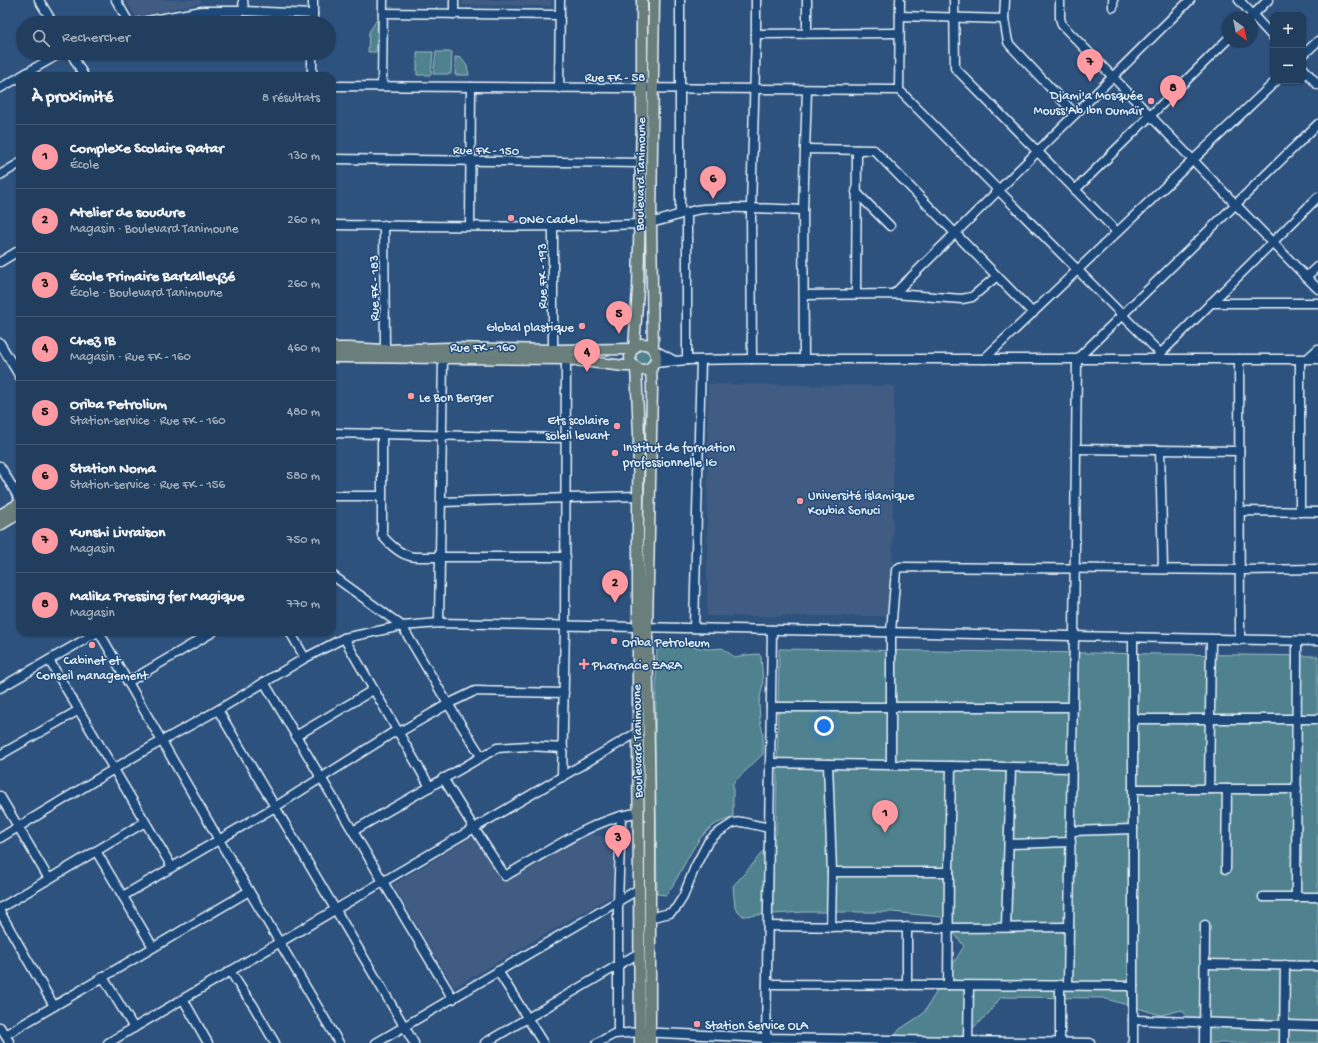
<!DOCTYPE html>
<html lang="fr">
<meta charset="utf-8">
<style>
body{margin:0;font-family:"Gochi Hand",sans-serif;background:#2e4967;color:#f1f3f6}
.controls{position:absolute;right:12px;top:12px;display:grid;overflow:hidden;border-radius:8px;box-shadow:0 1px 3px #0004}
.controls button{width:36px;height:36px;display:grid;place-items:center;padding:0;border:0;border-bottom:1px solid #3f5773;background:#223e5e;color:#f1f3f6;font:20px sans-serif}
.compass{position:absolute;left:1222px;top:12px;width:36px;height:36px;border-radius:50%;background:#223e5e;box-shadow:0 1px 3px #0004;rotate:147deg}
.you{position:absolute;left:824px;top:726px;width:14px;height:14px;margin:-10px;border:3px solid #fff;border-radius:50%;background:#1a73e8;box-shadow:0 0 0 6px #1a73e833}
.badge{display:grid;place-items:center;width:26px;height:26px;border-radius:50%;background:#ff9aa2;color:#111;font-size:13px;font-weight:700}
.pin{position:absolute;translate:-50% -33px;filter:drop-shadow(0 1px 2px #0008)}
.pin::after{content:'';position:absolute;top:21px;width:14px;height:12px;background:inherit;clip-path:polygon(0 0,100% 0,50% 100%)}
.list{margin:0;padding:0;list-style:none}
h2{display:flex;justify-content:space-between;align-items:center;height:52px;margin:0;padding:0 16px;font-size:17px}
h2 small{font-size:13px;font-weight:400;color:#a2aebc}
.list li{display:grid;grid-template-columns:26px 1fr auto;gap:12px;align-items:center;box-sizing:border-box;height:64px;padding:0 16px;border-top:1px solid #3f5773}
.list b{display:block;font-size:15px;white-space:nowrap}
.list p{margin:0;font-size:13px;white-space:nowrap;color:#a2aebc}
.list em{font-size:13px;font-style:normal;color:#a2aebc}
.icon{flex:none;width:22px;height:22px;fill:none;stroke:currentColor;stroke-width:2;stroke-linecap:round;stroke-linejoin:round}
.map{position:relative;flex:none;width:1318px;height:1043px;overflow:hidden}
.search{position:absolute;background:#223e5e;box-shadow:0 1px 3px #0004;left:16px;top:16px;width:320px;height:44px;display:flex;align-items:center;gap:10px;box-sizing:border-box;padding:0 14px;border-radius:22px;color:#a2aebc;font-size:15px}
.panel{position:absolute;background:#223e5e;box-shadow:0 1px 3px #0004;left:16px;top:72px;width:320px;height:564px;border-radius:12px}
.map>svg:first-child{display:block}
.built{fill:#405b83}
.green{fill:#4f828e;stroke:#9cbac3}
.lines{fill:none;stroke-linecap:round;stroke-linejoin:round}
.minor-casing{stroke:#e8f1f8;stroke-width:11}
.major-casing{stroke:#e8f1f8;stroke-width:13}
.minor{stroke:#1f4a7a;stroke-width:8}
.major{stroke:#6b7f7c;stroke-width:10}
.poi-dot{fill:#ff9aa2;stroke:#1f4a7a;stroke-width:1.5}
.labels{text-anchor:middle;stroke-width:3;stroke-linejoin:round;paint-order:stroke}
.street-label{font-size:13px;fill:#e8f1f8;stroke:#1f4a7a}
.poi-label{font-size:13px;fill:#e8f1f8;stroke:#1f4a7a;text-anchor:start}
</style>
<div class="map">
<svg width="1318" height="1043" viewBox="0 0 1318 1043">
<rect width="100%" height="100%" fill="#2e527e"/>
<filter id="ink" filterUnits="userSpaceOnUse"><feTurbulence type="fractalNoise" baseFrequency=".025" numOctaves="2"/><feDisplacementMap in="SourceGraphic" scale="8" xChannelSelector="R" yChannelSelector="G"/><feConvolveMatrix kernelMatrix="1 2 1 2 8 2 1 2 1" color-interpolation-filters="sRGB"/></filter>
<g filter="url(#ink)">
<g class="built">
<polygon points="126,0 201,0 201,3 136,17"/>
<polygon points="462,0 552,0 551,6 462,5"/>
<polygon points="708,384 894,386 892,616 707,616"/>
<polygon points="587,833 613,839 613,895 454,987 393,885 476,834 504,881"/>
</g>
<g class="green">
<polygon points="378,18 376,52 368,52 369,32"/>
<polygon points="417,52 433,52 431,75 417,75"/>
<polygon points="436,52 452,52 451,74 433,74"/>
<polygon points="455,57 461,58 467,66 469,75 455,75"/>
<circle cx="644" cy="357" r="9"/>
<path d="M682,641C692,649 709,650 722,648L736,658L746,655L759,654L761,657L763,683L759,703L760,721L763,733V754L733,783V817C728,820 721,821 716,824C692,838 683,874 666,895L657,894L655,738L657,642Z"/>
<polygon points="779,649 1318,656 1318,1043 1209,1043 1182,1010 1161,1015 1103,998 1001,997 988,1014 957,1043 889,1043 900,1029 923,1014 964,946 941,917 892,912 804,912 743,916 735,908 733,886 753,864 776,834"/>
</g>
<g class="lines">
<defs>
<g id="minor">
<polyline points="39,0 53,23"/>
<polyline points="116,0 129,23"/>
<polyline points="243,0 244,11"/>
<polyline points="454,0 454,14"/>
<polyline points="680,0 680,213"/>
<polyline points="900,0 899,90 1161,354"/>
<polyline points="954,0 955,68 1117,232"/>
<polyline points="1005,0 1004,19 1008,42 1010,45 1075,114"/>
<path d="M1060,0V18L1062,25C1148,112 1232,202 1318,289"/>
<polyline points="1113,0 1113,7"/>
<polyline points="1239,0 1273,37"/>
<polyline points="383,13 560,15"/>
<polyline points="900,16 1004,19"/>
<polyline points="1250,18 1268,0"/>
<polyline points="136,23 202,11 244,11 313,14"/>
<polyline points="313,23 313,0"/>
<polyline points="807,33 807,0"/>
<polyline points="756,34 899,33"/>
<polyline points="71,53 84,76"/>
<polyline points="1303,55 1318,41"/>
<polyline points="1303,68 1318,85"/>
<polyline points="21,76 61,53"/>
<polyline points="312,76 312,53"/>
<polyline points="332,86 899,90"/>
<polyline points="382,86 383,0"/>
<polyline points="0,88 20,77"/>
<polyline points="559,88 560,0"/>
<polyline points="805,149 874,150 1033,313"/>
<polyline points="332,159 641,163"/>
<polyline points="0,175 20,163"/>
<polyline points="1075,190 1228,39"/>
<polyline points="856,192 890,226"/>
<polyline points="687,212 687,360"/>
<path d="M332,225C435,226 538,228 641,224C662,223 682,211 703,209C736,206 770,209 803,210"/>
<polyline points="384,225 385,350"/>
<polyline points="470,226 471,87"/>
<polyline points="0,262 20,250"/>
<polyline points="1306,277 1318,266"/>
<polyline points="856,294 857,150"/>
<polyline points="894,294 1190,0"/>
<polyline points="804,295 894,294 962,299 972,297 997,276"/>
<polyline points="1211,303 1318,303"/>
<polyline points="0,343 20,377"/>
<polyline points="653,349 675,361"/>
<polyline points="553,350 553,227"/>
<polyline points="1157,357 1318,197"/>
<polyline points="752,359 751,208 756,34 756,0"/>
<polyline points="804,359 803,210 807,90"/>
<polyline points="984,359 1276,81"/>
<polyline points="1239,359 1240,640"/>
<polyline points="1300,359 1300,512"/>
<polyline points="1307,359 1318,349"/>
<polyline points="654,363 687,360 752,359 1318,359"/>
<polyline points="332,433 566,438"/>
<path d="M382,434V535C386,541 399,553 407,555C410,557 415,557 419,557H566"/>
<polyline points="1076,449 1239,451"/>
<polyline points="1160,450 1163,569"/>
<polyline points="0,466 20,500"/>
<polyline points="332,496 381,496"/>
<polyline points="441,502 638,496"/>
<polyline points="1240,511 1318,512"/>
<polyline points="332,575 402,626 448,704 481,756"/>
<polyline points="439,623 443,359"/>
<polyline points="694,628 701,360"/>
<polyline points="99,632 219,840 339,1043"/>
<polyline points="290,632 305,658"/>
<polyline points="344,638 430,787"/>
<polyline points="49,660 172,867"/>
<polyline points="128,682 213,632"/>
<polyline points="264,682 453,999"/>
<polyline points="0,688 98,632"/>
<polyline points="771,707 1073,707"/>
<polyline points="218,710 414,1043"/>
<polyline points="1133,719 1318,719"/>
<polyline points="398,733 448,704 475,691 564,693"/>
<polyline points="296,736 373,690"/>
<polyline points="0,755 79,710"/>
<polyline points="770,763 1072,768"/>
<polyline points="828,764 832,872 831,927"/>
<polyline points="891,765 891,632 896,570 900,567 1240,570 1318,569"/>
<polyline points="562,777 565,625 566,359"/>
<path d="M443,778L474,828L505,876C541,856 599,815 639,813"/>
<polyline points="1133,789 1297,789"/>
<polyline points="1209,789 1211,639"/>
<polyline points="0,796 49,879"/>
<polyline points="353,831 497,748 528,746 563,748"/>
<polyline points="1071,831 1133,829"/>
<polyline points="0,838 142,752 218,710 305,658 344,638 402,626 439,623 1318,641"/>
<polyline points="1009,844 1071,842"/>
<polyline points="96,851 153,947"/>
<polyline points="1226,869 1227,789"/>
<polyline points="832,872 949,872"/>
<polyline points="123,896 275,807 397,730"/>
<polyline points="1263,897 1318,897"/>
<polyline points="1296,897 1297,641"/>
<polyline points="0,908 145,822"/>
<polyline points="0,912 54,1006"/>
<polyline points="649,918 670,913 676,908 683,897 695,867 708,842 716,834 733,823 742,822 769,828"/>
<polyline points="768,926 949,928 1069,927"/>
<polyline points="1006,927 1011,767"/>
<polyline points="1205,964 1318,966"/>
<polyline points="230,971 241,988 253,1005 275,1043"/>
<polyline points="498,971 543,1043"/>
<polyline points="103,977 134,1028"/>
<polyline points="767,984 1133,986"/>
<polyline points="907,985 907,927"/>
<polyline points="948,985 949,872 951,766"/>
<polyline points="1060,985 1060,1042"/>
<polyline points="1068,985 1074,636 1077,359 1318,124"/>
<polyline points="183,999 208,1043"/>
<polyline points="1133,1020 1318,1026"/>
<polyline points="0,1027 10,1043"/>
<polyline points="618,1033 618,902 621,816"/>
<polyline points="5,1035 249,891"/>
<polyline points="968,1041 969,986"/>
<polyline points="108,1043 638,732"/>
<polyline points="376,1043 639,889"/>
<polyline points="485,1043 639,953"/>
<polyline points="597,1043 614,1034 640,1032 766,1038 1090,1043"/>
<polyline points="766,1043 772,630"/>
<polyline points="1133,1043 1133,637"/>
<polyline points="1204,1043 1205,925"/>
<polyline points="1284,1043 1285,965"/>
</g>
<g id="major">
<circle cx="643" cy="357" r="13"/>
<polyline points="332,348 348,348 385,350 448,348 553,350 633,349"/>
<polyline points="634,348 638,289 642,116 642,0"/>
<polyline points="653,348 651,223 654,0"/>
<polyline points="332,357 566,359 624,366 634,366"/>
<polyline points="636,367 639,435 638,496 638,732 640,1043"/>
<polyline points="0,515 20,503"/>
<polyline points="0,525 20,513"/>
<polyline points="650,1043 650,819 647,627 652,390 651,367"/>
</g>
</defs>
<use href="#minor" class="minor-casing"/>
<use href="#major" class="major-casing"/>
<use href="#minor" class="minor"/>
<use href="#major" class="major"/>
</g>
</g>
<g class="poi-dot">
<circle cx="1151" cy="101" r="4"/>
<circle cx="511" cy="218" r="4"/>
<circle cx="582" cy="326" r="4"/>
<circle cx="411" cy="396" r="4"/>
<circle cx="617" cy="426" r="4"/>
<circle cx="615" cy="453" r="4"/>
<circle cx="800" cy="501" r="4"/>
<circle cx="614" cy="641" r="4"/>
<circle cx="92" cy="645" r="4"/>
<path d="M582 658h4v4h4v4h-4v4h-4v-4h-4v-4h4z"/>
<circle cx="697" cy="1024" r="4"/>
</g>
<g class="labels">
<g class="street-label">
<text x="615" y="81">Rue FK - 58</text>
<text transform="translate(486 149) rotate(1)" y="5">Rue FK - 150</text>
<text transform="translate(639 174) rotate(-89)" y="5">Boulevard Tanimoune</text>
<text transform="translate(541 276) rotate(-90)" y="5">Rue FK - 193</text>
<text transform="translate(373 288) rotate(-90)" y="5">Rue FK - 183</text>
<text x="483" y="351">Rue FK - 160</text>
<text transform="translate(636 741) rotate(-91)" y="5">Boulevard Tanimoune</text>
</g>
<g class="poi-label">
<text x="1143" y="99" text-anchor="end">Djami'a Mosquée<tspan x="1143" dy="15">Mouss'Ab Ibn Oumaïr</tspan></text>
<text x="519" y="223">ONG Cadel</text>
<text x="574" y="331" text-anchor="end">Global plastique</text>
<text x="419" y="401">Le Bon Berger</text>
<text x="609" y="424" text-anchor="end">Ets scolaire<tspan x="609" dy="15">soleil levant</tspan></text>
<text x="623" y="451">Institut de formation<tspan x="623" dy="15">professionnelle IG</tspan></text>
<text x="808" y="499">Université islamique<tspan x="808" dy="15">Koubia Sonuci</tspan></text>
<text x="622" y="646">Oriba Petroleum</text>
<text x="92" y="664" text-anchor="middle">Cabinet et<tspan x="92" dy="15">Conseil management</tspan></text>
<text x="592" y="669">Pharmacie ZARA</text>
<text x="705" y="1029">Station Service OLA</text>
</g>
</g>
</svg>
<div class="controls">
<button>+</button>
<button>−</button>
</div>
<svg class="compass" viewBox="-18 -18 36 36"><path d="M0-13l5 13h-10z" fill="#e53935"/><path d="M0 13l5-13h-10z" fill="#a2aebc"/></svg>
<div class="you"></div>
<div class="pin badge" style="left:885px;top:833px">1</div>
<div class="pin badge" style="left:615px;top:603px">2</div>
<div class="pin badge" style="left:618px;top:858px">3</div>
<div class="pin badge" style="left:587px;top:372px">4</div>
<div class="pin badge" style="left:619px;top:334px">5</div>
<div class="pin badge" style="left:713px;top:199px">6</div>
<div class="pin badge" style="left:1090px;top:82px">7</div>
<div class="pin badge" style="left:1173px;top:108px">8</div>
<div class="search"><svg class="icon" aria-label="search" viewBox="0 0 24 24"><circle cx="10" cy="10" r="6"/><path d="M15 15l6 6"/></svg>Rechercher</div>
<section class="panel">
<h2>À proximité<small>8 résultats</small></h2>
<ul class="list">
<li><span class="badge">1</span><div><b>Complexe Scolaire Qatar</b><p>École</p></div><em>130 m</em></li>
<li><span class="badge">2</span><div><b>Atelier de soudure</b><p>Magasin · Boulevard Tanimoune</p></div><em>260 m</em></li>
<li><span class="badge">3</span><div><b>École Primaire Barkalleyzé</b><p>École · Boulevard Tanimoune</p></div><em>260 m</em></li>
<li><span class="badge">4</span><div><b>Chez IB</b><p>Magasin · Rue FK - 160</p></div><em>460 m</em></li>
<li><span class="badge">5</span><div><b>Oriba Petrolium</b><p>Station-service · Rue FK - 160</p></div><em>480 m</em></li>
<li><span class="badge">6</span><div><b>Station Noma</b><p>Station-service · Rue FK - 156</p></div><em>580 m</em></li>
<li><span class="badge">7</span><div><b>Kunshi Livraison</b><p>Magasin</p></div><em>750 m</em></li>
<li><span class="badge">8</span><div><b>Malika Pressing fer Magique</b><p>Magasin</p></div><em>770 m</em></li>
</ul>
</section>
</div>
